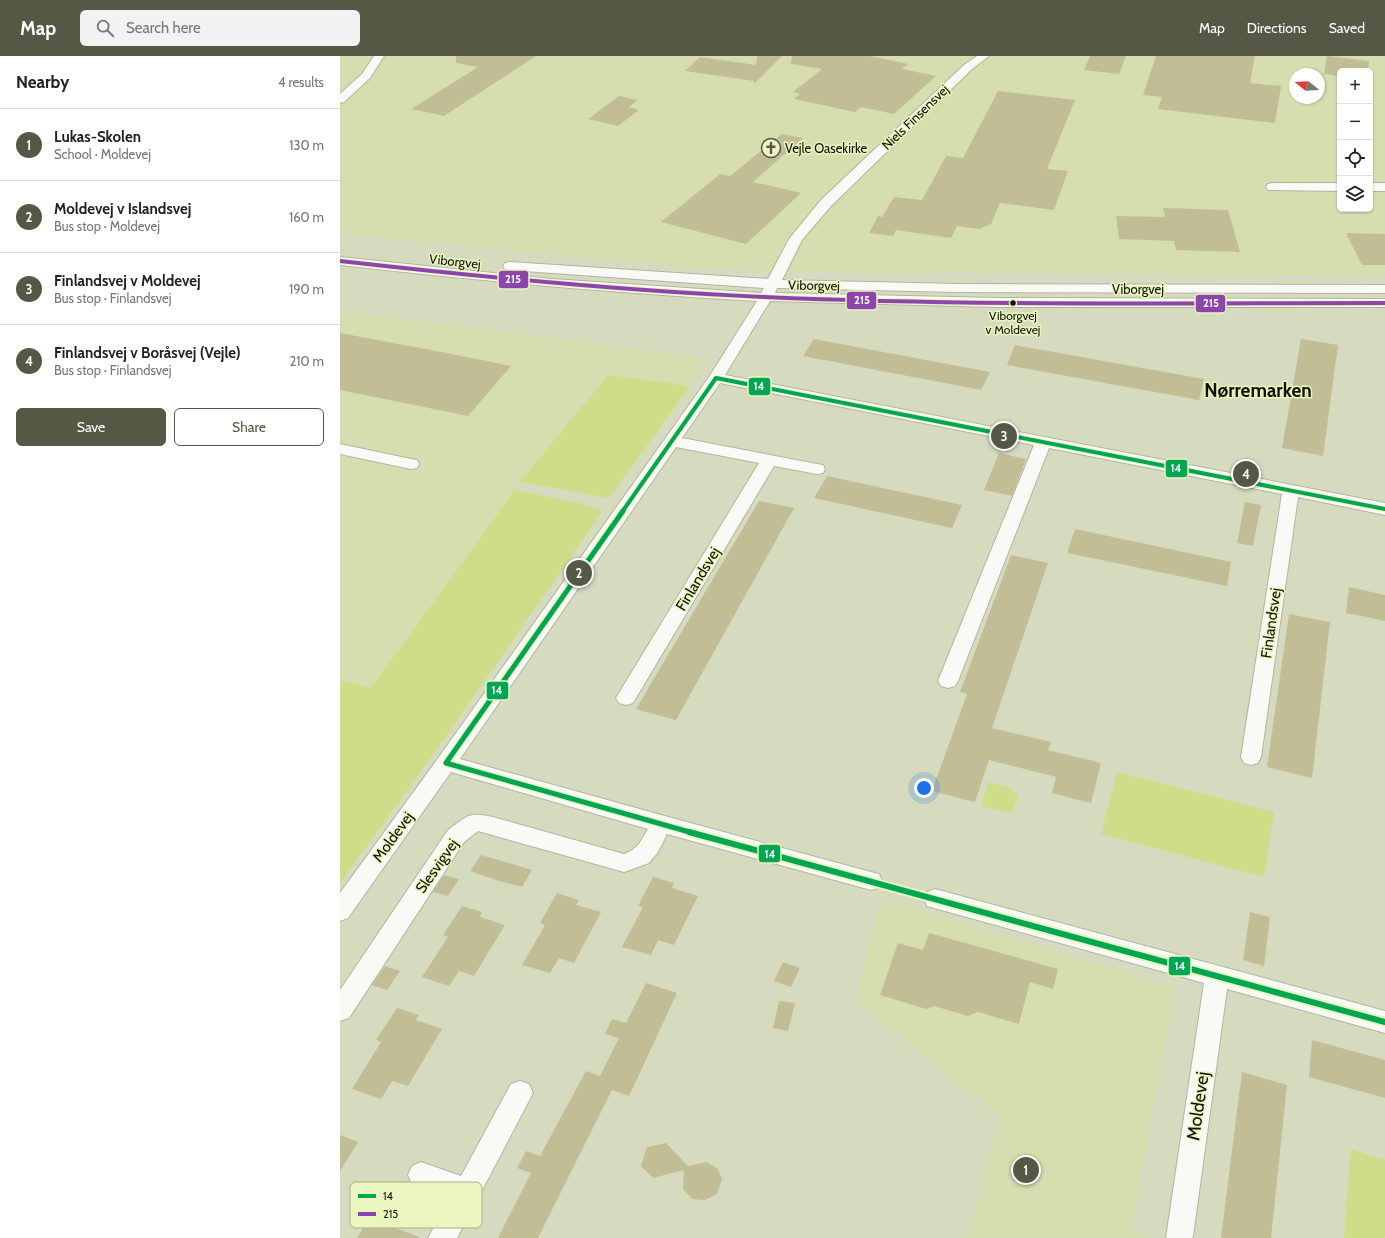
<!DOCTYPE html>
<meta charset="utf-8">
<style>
body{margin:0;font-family:Cabin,sans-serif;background:#f2f2f2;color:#222}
.controls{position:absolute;right:12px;top:12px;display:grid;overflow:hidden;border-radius:6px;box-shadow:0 1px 3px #0004}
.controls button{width:36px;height:36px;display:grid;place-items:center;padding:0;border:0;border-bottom:1px solid #e0e0e0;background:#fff;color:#222;font:20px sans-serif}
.compass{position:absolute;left:949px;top:12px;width:36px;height:36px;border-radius:50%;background:#fff;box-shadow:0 1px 3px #0004;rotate:288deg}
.you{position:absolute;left:584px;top:732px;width:14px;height:14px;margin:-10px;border:3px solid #fff;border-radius:50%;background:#1a73e8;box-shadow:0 0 0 6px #1a73e833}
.badge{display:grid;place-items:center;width:26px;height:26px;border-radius:50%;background:#545844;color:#fff;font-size:13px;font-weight:700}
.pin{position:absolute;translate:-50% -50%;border:2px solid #fff;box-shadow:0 1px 4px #0006}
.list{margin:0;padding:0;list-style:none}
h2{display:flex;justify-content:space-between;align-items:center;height:52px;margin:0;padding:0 16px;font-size:17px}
h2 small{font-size:13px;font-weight:400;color:#767676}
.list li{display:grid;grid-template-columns:26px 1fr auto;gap:12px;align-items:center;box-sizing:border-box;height:72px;padding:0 16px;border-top:1px solid #e0e0e0}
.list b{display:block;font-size:15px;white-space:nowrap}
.list p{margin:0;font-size:13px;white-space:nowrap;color:#767676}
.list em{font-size:13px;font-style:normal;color:#767676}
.actions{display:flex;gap:8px;padding:12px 16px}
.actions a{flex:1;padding:9px 0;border:1px solid #545844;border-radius:6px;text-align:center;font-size:14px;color:#545844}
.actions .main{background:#545844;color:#fff}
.icon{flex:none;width:22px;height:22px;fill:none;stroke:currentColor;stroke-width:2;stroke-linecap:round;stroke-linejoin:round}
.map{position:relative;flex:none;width:1045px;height:1182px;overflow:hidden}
header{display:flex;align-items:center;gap:24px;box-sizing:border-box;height:56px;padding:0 20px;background:#545844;color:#fff}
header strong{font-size:19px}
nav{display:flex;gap:22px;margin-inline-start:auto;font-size:14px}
.search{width:280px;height:36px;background:#f2f2f2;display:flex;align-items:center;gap:10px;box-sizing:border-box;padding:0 14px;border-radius:6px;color:#767676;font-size:15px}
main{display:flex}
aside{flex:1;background:#fff}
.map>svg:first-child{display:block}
.built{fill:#d6deb0;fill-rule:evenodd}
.green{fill:#d0dd88}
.building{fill:#c1be96}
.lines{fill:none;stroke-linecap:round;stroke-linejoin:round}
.minor-casing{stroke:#b1b59f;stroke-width:2}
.minor{fill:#f9faf5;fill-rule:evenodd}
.bus-1-far2-casing{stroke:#ebf5bf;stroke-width:6}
.bus-1-far1-casing{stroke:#ebf5bf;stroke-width:8}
.bus-1-casing{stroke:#ebf5bf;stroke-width:10}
.bus-2-casing{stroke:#ebf5bf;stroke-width:6}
.bus-1-far2{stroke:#00a651;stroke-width:4}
.bus-1-far1{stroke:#00a651;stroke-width:5}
.bus-1{stroke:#00a651;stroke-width:6}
.bus-2{stroke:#8e44ad;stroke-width:4}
.bus-dot{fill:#0e1101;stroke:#ebf5bf;stroke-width:1.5}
.labels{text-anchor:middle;stroke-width:3;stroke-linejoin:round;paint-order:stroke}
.far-bus-label{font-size:12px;fill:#0e1101;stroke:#ebf5bf}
.far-street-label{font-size:13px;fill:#0e1101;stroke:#ebf5bf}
.far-poi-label{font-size:13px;fill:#0e1101;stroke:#ebf5bf;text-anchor:start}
.street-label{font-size:15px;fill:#0e1101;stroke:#ebf5bf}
.near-street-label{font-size:18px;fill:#0e1101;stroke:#ebf5bf}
.district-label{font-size:19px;font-weight:bold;fill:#0e1101;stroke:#ebf5bf}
.key{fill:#ebf5bf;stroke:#a9b186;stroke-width:1}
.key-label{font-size:11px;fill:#0e1101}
.line-badge{stroke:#ebf5bf;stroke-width:1.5}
.badge-label{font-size:11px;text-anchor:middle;font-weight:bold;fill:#fff}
</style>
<header>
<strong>Map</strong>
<div class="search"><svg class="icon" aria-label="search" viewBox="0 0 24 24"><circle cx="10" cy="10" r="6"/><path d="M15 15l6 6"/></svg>Search here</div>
<nav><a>Map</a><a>Directions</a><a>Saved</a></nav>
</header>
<main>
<aside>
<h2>Nearby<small>4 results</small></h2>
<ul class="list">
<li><span class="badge">1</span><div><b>Lukas-Skolen</b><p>School · Moldevej</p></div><em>130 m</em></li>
<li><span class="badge">2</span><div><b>Moldevej v Islandsvej</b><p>Bus stop · Moldevej</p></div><em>160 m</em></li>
<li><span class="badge">3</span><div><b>Finlandsvej v Moldevej</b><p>Bus stop · Finlandsvej</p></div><em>190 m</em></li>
<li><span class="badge">4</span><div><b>Finlandsvej v Boråsvej (Vejle)</b><p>Bus stop · Finlandsvej</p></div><em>210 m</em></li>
</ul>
<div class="actions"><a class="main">Save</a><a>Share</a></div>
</aside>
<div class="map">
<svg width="1045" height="1182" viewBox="0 0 1045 1182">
<rect width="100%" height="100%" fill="#d6dbbf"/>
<g class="built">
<path d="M0,0H1045V219L490,216L370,213L0,178ZM1000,15H1030V153H1000ZM955,18H979V42H955Z"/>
<polygon points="0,253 8,256 363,301 350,330 268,319 175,434 31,632 0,624"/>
<polygon points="541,845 562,849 836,932 792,1166 804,1182 629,1182 660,1061 516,945"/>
</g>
<g class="green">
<polygon points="268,319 350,330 269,442 180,426"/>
<polygon points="175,434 239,447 263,455 88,706 0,827 0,624 31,632"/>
<polygon points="777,716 934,756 924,821 761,778"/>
<polygon points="648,726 666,730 678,739 672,757 641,750"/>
<polygon points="1011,1093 1045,1104 1045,1182 1004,1182"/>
</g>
<g class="building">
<polygon points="116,0 196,0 104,60 71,53 138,11 116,7"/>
<polygon points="417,0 442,0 414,28 414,25 345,15 360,1 416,9"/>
<polygon points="452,0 530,0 568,8 562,13 596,20 554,58 521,51 515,56 454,43 460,38 453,36 482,13 451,8"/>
<polygon points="750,0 786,0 779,18 744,14"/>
<polygon points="816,0 915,0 910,27 941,30 935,67 818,53 822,41 803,39"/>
<polygon points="987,0 1029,5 1028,15 1000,15 1000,20 984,18"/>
<polygon points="658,35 735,44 707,113 728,115 714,154 660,147 651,168 639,173 617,170 611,182 556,174 553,180 529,177 538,160 542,161 554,141 582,144 606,100 623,102"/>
<polygon points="279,40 298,44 289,51 299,54 278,70 248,63"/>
<polygon points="442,78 463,82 413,126 461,137 406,188 321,166 380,118 390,120"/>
<polygon points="823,152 888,154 900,196 836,194 834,185 779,183 776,160 825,161"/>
<polygon points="1006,177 1045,178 1045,209 1022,209"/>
<polygon points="0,277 101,296 171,310 128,360 0,334"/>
<polygon points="474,283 650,316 641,334 463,300"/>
<polygon points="961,283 998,289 983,400 942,392"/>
<polygon points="675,289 864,323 859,344 667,309"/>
<polygon points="659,397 686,403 672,440 644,434"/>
<polygon points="487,420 622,449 612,472 474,442"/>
<polygon points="419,445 454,452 336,664 296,653"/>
<polygon points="905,446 921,449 913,490 897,487"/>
<polygon points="735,473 891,506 887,530 727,497"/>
<polygon points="671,499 708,507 652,672 711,686 708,694 761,707 751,747 712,737 716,721 649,704 635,746 592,735 627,638 620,636"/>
<polygon points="1009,531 1045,539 1045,565 1006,557"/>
<polygon points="949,558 990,566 972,722 927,711"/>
<polygon points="141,799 162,805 192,814 182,831 159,825 130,815"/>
<polygon points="104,819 119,823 108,840 93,836"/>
<polygon points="313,821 334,827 332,832 358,840 334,889 318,884 311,899 282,891 303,851 298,850"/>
<polygon points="217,837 239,844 236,849 261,856 234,907 219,902 210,917 182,909 205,869 200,867"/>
<polygon points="122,850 142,856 140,861 165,869 134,920 119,915 109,930 82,921 108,881 103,879"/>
<polygon points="910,856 930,861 924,910 903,904"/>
<polygon points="589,877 718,913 713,933 690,926 679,968 638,956 628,960 594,950 586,953 540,939 558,887 583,894"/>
<polygon points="443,906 460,912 451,931 434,925"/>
<polygon points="45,910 60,915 47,934 32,929"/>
<polygon points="306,927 337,937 289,1040 272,1034 198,1182 158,1182 191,1117 177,1112 186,1095 200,1100 246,1015 260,1020 279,982 265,978 272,963 286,967"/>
<polygon points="439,945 455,947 448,975 433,972"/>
<polygon points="57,952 79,959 76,964 102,973 68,1030 52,1025 41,1043 12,1033 41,986 36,984"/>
<polygon points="972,984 1045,1004 1045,1042 969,1021"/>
<polygon points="902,1016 947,1029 931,1182 881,1182"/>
<polygon points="0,1079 18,1086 0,1115"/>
<polygon points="326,1087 348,1110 366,1106 377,1112 382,1123 377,1138 365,1144 352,1143 343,1133 344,1114 313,1122 301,1110 307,1091"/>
<polygon points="29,1162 79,1181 78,1182 17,1182"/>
</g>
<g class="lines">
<defs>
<g id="minor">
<polygon points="34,0 44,0 30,22 4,46 0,47 0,38 22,18"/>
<path d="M637,0H649L632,13L491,150L462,184L442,224L618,228L1045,229V237L618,236L437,232L435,237L657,242L1045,243V251H657L430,245L385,319L1045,447V459L958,441L921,701L918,707L911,709L904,707L901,701L942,438L709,392L618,625L615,630L608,632L601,630L598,625L694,389L380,327L342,382L477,408L483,409L485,413L483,417L477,418L434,410L293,647L286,649L279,647L276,642L419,407L336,391L120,703L321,759L531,816L539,818L542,825L539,832L531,834L327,778L318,796L309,807L284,816L138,775L124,786L9,962L0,965V934L108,774C129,759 127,756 153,761L284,798C298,793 301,785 308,773L111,716L8,862L0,865V837L99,701L369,321L417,245C277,237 139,225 0,209V201L212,223L421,237L424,232L170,214L165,213L163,210L165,207L170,206L428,223L449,183L481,144L624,9Z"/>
<polygon points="932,127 1000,127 1000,135 928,134 926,131 928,128"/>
<rect x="1030" y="127" width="15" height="8"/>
<polygon points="0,388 71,403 77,404 79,408 77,412 71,413 0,398"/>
<polygon points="595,833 1045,955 1045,977 887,933 853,1180 852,1182 826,1182 864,927 587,850 584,843 587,836"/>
<polygon points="180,1025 189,1028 193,1037 117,1182 88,1182 109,1143 72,1128 68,1119 72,1110 81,1106 121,1120 171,1028"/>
</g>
</defs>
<use href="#minor" class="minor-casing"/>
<use href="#minor" class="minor"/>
<defs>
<polyline id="bus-1-far2" points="282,456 376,322 1045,453"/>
<polyline id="bus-1-far1" points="283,455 106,707 353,777"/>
<polyline id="bus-1" points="349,776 1045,966"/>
<path id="bus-2" d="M0,205C141,221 282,235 424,241C631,250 838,247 1045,247"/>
</defs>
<use href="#bus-1-far2" class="bus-1-far2-casing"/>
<use href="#bus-1-far1" class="bus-1-far1-casing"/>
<use href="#bus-1" class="bus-1-casing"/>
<use href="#bus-2" class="bus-2-casing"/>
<use href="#bus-1-far2" class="bus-1-far2"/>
<use href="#bus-1-far1" class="bus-1-far1"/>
<use href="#bus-1" class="bus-1"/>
<use href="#bus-2" class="bus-2"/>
</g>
<defs>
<symbol id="church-ring" viewBox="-11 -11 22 22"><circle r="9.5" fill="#ebf5bf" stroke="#545844" stroke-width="1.5"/><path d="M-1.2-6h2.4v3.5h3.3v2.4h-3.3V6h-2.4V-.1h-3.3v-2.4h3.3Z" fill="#545844"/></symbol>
</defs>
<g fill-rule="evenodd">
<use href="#church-ring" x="420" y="81" width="22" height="22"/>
</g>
<circle class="bus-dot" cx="673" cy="247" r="3.5"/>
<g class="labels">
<g class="far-bus-label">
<text x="673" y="264">Viborgvej<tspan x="673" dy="14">v Moldevej</tspan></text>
</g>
<g class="far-street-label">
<text transform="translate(575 61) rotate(-44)" y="5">Niels Finsensvej</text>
<text transform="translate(115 205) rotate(6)" y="5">Viborgvej</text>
<text transform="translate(474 229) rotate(1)" y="5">Viborgvej</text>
<text x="798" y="238">Viborgvej</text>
</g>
<g class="far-poi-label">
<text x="445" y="97">Vejle Oasekirke</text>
</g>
<g class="street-label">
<text transform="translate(358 523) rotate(-59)" y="5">Finlandsvej</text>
<text transform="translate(931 567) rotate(-82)" y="5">Finlandsvej</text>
<text transform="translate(53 781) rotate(-54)" y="5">Moldevej</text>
<text transform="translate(97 810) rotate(-55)" y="5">Slesvigvej</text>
</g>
<g class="near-street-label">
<text transform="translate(858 1050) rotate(-82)" y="6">Moldevej</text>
</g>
<g class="district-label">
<text x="918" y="341">Nørremarken</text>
</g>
</g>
<rect x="10" y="1126" width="132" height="46" rx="6" class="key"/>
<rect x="18" y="1138" width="18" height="4" fill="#00a651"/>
<rect x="18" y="1156" width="18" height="4" fill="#8e44ad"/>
<g class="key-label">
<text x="43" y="1144">14</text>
<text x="43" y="1162">215</text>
</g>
<g class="line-badge">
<rect x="158" y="214" width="31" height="19" rx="4" fill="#8e44ad"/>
<rect x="506" y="235" width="31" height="19" rx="4" fill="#8e44ad"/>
<rect x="855" y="238" width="31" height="19" rx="4" fill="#8e44ad"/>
<rect x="408" y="321" width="23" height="19" rx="4" fill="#00a651"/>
<rect x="825" y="403" width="23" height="19" rx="4" fill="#00a651"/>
<rect x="146" y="625" width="23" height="19" rx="4" fill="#00a651"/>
<rect x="418" y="788" width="23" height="19" rx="4" fill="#00a651"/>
<rect x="828" y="900" width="23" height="20" rx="4" fill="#00a651"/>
</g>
<g class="badge-label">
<text x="173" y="227">215</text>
<text x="522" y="248">215</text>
<text x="871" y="251">215</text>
<text x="419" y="334">14</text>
<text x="836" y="416">14</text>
<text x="157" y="638">14</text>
<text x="430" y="802">14</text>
<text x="840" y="914">14</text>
</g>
</svg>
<div class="controls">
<button>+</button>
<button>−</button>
<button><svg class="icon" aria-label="locate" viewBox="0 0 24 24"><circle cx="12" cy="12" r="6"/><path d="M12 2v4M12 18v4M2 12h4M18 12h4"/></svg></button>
<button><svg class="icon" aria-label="layers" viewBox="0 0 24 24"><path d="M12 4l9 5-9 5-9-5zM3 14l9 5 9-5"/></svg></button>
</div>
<svg class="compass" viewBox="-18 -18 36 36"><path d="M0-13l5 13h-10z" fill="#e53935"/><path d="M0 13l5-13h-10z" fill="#767676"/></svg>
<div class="you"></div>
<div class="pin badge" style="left:686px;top:1114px">1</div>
<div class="pin badge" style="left:239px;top:517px">2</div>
<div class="pin badge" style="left:664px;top:380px">3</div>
<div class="pin badge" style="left:906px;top:418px">4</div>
</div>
</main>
